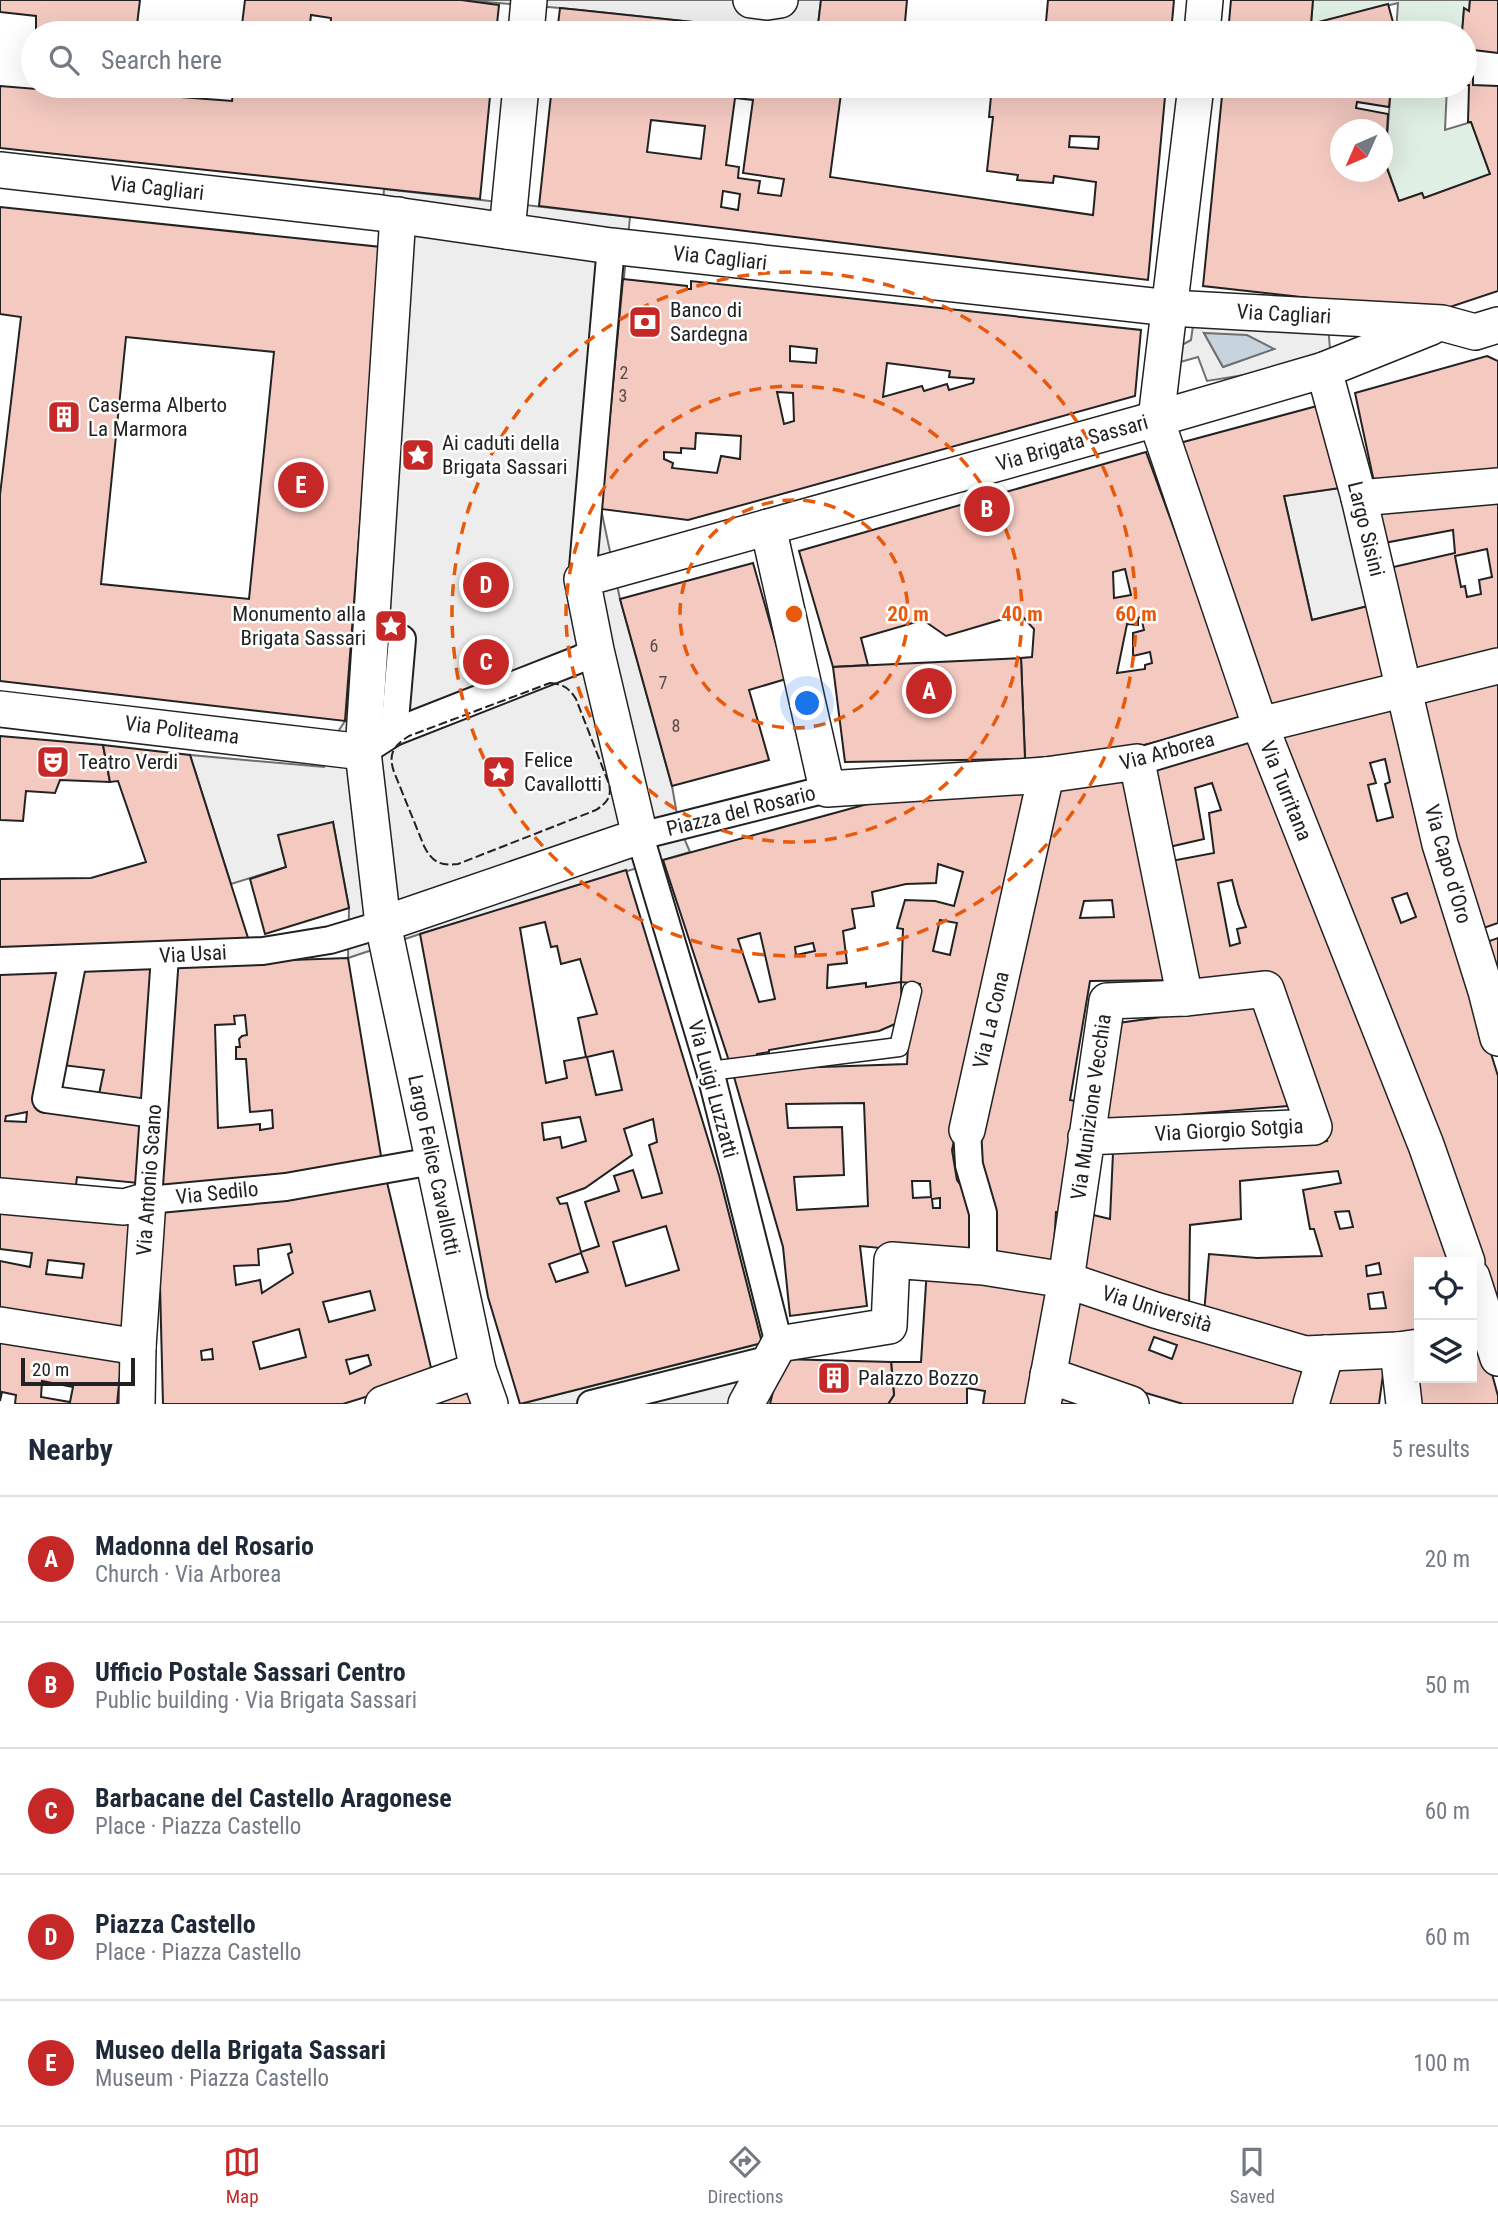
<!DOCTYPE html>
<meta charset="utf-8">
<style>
body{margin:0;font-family:"Roboto Condensed",sans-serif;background:#f2f2f3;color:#1f2937}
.controls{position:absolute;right:21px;bottom:21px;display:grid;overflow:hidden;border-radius:0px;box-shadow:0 7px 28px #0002}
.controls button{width:63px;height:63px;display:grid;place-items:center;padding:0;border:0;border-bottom:2px solid #e0e1e3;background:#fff;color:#1f2937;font:35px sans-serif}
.compass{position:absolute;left:1330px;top:119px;width:63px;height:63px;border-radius:50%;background:#fff;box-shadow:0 7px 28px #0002;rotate:225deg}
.scale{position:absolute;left:21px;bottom:18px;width:114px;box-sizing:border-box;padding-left:7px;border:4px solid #222;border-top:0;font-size:19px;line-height:24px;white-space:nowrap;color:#222;-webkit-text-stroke:5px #fff;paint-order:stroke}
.you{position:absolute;left:808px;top:704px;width:24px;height:24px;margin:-18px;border:5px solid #fff;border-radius:50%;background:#1a73e8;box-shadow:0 0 0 10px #1a73e833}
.badge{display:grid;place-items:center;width:46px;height:46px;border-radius:50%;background:#c62828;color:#fff;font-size:23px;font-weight:700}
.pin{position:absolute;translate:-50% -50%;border:4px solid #fff;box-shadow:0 2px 7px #0006}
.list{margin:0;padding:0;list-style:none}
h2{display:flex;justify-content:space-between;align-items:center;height:91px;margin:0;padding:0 28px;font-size:30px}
h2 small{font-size:23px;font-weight:400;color:#747a83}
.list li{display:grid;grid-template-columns:46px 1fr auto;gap:21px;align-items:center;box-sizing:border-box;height:126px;padding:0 28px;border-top:2px solid #e0e1e3}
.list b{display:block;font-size:26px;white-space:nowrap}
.list p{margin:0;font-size:23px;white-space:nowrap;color:#747a83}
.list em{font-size:23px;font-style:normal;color:#747a83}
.icon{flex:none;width:38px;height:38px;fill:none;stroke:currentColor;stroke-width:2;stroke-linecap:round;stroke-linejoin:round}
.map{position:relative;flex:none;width:1498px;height:1404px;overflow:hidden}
.search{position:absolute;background:#fff;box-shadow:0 7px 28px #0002;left:21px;right:21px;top:21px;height:77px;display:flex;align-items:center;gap:18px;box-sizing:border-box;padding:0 24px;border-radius:38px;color:#747a83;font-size:26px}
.sheet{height:721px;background:#fff}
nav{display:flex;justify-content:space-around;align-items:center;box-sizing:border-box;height:98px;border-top:2px solid #e0e1e3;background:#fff;font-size:19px;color:#747a83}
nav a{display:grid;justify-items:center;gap:4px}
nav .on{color:#c62828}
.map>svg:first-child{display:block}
.green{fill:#e0efe3;stroke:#6f6f6f;stroke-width:2}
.parking{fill:#ededed;stroke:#6f6f6f;stroke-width:2;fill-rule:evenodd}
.water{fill:#c7d3dd;stroke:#6f6f6f;stroke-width:2}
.building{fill:#f3c9c0;stroke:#222;stroke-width:2;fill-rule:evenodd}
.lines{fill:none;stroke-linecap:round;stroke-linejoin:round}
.service-casing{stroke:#222;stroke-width:21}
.pedestrian-casing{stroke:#222;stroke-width:30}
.minor-casing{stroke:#222;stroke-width:38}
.service{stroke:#fff;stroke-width:18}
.pedestrian{stroke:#fff;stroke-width:26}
.minor{stroke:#fff;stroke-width:35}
.fence{stroke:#222;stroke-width:2;stroke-dasharray:9 3.5;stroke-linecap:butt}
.ring{fill:none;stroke:#e8590c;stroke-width:3.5;stroke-dasharray:12 9}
.labels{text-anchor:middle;stroke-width:5;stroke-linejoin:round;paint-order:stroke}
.number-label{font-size:18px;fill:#564c4a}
.street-label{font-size:21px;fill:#222;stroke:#fff}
.poi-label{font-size:21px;fill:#222;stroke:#fff;text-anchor:start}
.centre{fill:#e8590c;stroke:#fff;stroke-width:3.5}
.ring-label{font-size:21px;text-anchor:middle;font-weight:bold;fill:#e8590c;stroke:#fff;stroke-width:5;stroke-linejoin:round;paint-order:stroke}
</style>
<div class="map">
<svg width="1498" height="1404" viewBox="0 0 1498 1404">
<rect width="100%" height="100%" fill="#fff"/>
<g class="green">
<polygon points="1313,0 1470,0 1469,11 1464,9 1462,33 1396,33 1398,3 1311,24"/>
<polygon points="1391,86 1447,86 1445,130 1471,122 1490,174 1424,198 1422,193 1399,201 1383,155 1383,153 1386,151"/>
</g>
<g class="parking">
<polygon points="461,0 821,0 817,33 798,33 560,8"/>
<polygon points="384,189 630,217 601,509 620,599 672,786 679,826 690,852 420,934 348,958 349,908 333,822 286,867 231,884 190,755 324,767 328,747 345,721"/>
<path d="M1194,318L1328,325L1331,361L1207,381L1198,357L1170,365L1171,351L1191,340ZM1204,333L1273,349L1223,367Z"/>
<polygon points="1347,487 1372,605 1312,620 1284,496"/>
<polygon points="762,1343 781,1359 770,1404 520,1404"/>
</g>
<polygon class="water" points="1204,333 1247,335 1274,349 1223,367"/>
<g class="building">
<polygon points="0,0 140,0 136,33 36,33 36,16 0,12"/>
<polygon points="245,0 461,0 499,5 496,33 330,33 331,18 311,15 309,33 241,33"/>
<polygon points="821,0 907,0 904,33 817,33"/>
<polygon points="1048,0 1174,0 1171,33 1086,33 1087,26 1046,22"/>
<polygon points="1231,0 1313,0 1311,24 1388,4 1396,33 1228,33"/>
<polygon points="1470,0 1498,0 1498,53 1473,50 1473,85 1498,86 1498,291 1435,312 1203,286 1223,86 1391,86 1389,107 1357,102 1356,108 1388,114 1386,152 1382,153 1382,130 1340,130 1340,172 1382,172 1382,155 1399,201 1422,193 1424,198 1490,174 1471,122 1468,122 1469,85 1465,85 1465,33 1462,33 1464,8 1469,11"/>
<polygon points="560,8 580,10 798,33 557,33"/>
<polygon points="0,86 36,89 36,86 130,86 129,93 232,101 234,86 491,86 480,199 0,148"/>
<path d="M552,86H842L830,177L1093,215L1096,182L1054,176L1053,183L1017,180L1018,175L987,171L993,117H989L992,86H1166L1148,280L539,206ZM735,98L753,100L743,173L784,179L781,196L758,193L760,181L738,178L739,167L726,165ZM651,120L705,126L701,159L647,152ZM1070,136L1099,137L1098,149L1069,147ZM723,191L740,194L738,210L721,207Z"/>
<path d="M0,207L381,247L345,721L0,681V495L21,317L0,314ZM126,337L274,352L249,599L101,584Z"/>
<path d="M623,279L687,286V289H691V281L1141,330L1135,396L688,520L601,509ZM790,346L817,349L816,363L790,361ZM887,363L950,371L949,377L974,379L973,383L949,390L947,384L924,391L922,386L883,397ZM777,392L793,393L794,421L784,424ZM696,433L741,436L740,459L721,456L717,473L672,468L673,463L664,459V452L681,453V448L695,449Z"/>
<polygon points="1487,356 1498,361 1498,473 1374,482 1355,393"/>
<polygon points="1328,403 1347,487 1284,496 1312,620 1372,605 1391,683 1267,715 1176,444"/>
<path d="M1146,452L1244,720L1124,750L1025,759L1021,658L1032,657L1034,629L1020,614L946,636L923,620L861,638L868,665L833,667L799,551ZM1125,569L1131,595L1114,598L1113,572ZM1141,617L1144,630L1133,633V656L1150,652L1152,663L1145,665V669L1117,673L1127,624L1138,625V618Z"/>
<path d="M1498,502V655L1411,677L1389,568L1455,553L1453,530L1384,543L1376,505ZM1487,549L1492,577L1479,580L1481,594L1467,597L1465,586L1461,587L1455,556Z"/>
<polygon points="753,563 786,679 749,690 769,760 672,786 620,599"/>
<polygon points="1021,658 1025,759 845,762 833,667"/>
<polygon points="1498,678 1498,923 1475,931 1416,694"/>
<path d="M1393,701L1462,961L1498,1076V1322L1274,731ZM1385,759L1390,782L1385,784L1393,817L1377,821L1368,785L1376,783L1370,763ZM1407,893L1416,917L1401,923L1392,898Z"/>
<polygon points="0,736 103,745 110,782 60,780 55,793 26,791 23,821 0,820"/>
<path d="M1251,736L1458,1262H1419V1336L1346,1347L1204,1314L1209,1254L1257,1258L1322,1256L1314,1229H1310L1303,1190L1341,1183L1338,1171L1240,1181L1241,1219L1190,1225L1189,1306L1077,1277L1085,1213L1110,1219L1113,1153L1327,1141L1269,976L1197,989L1171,861L1214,853L1209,813L1221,810L1212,783L1195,788L1204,839L1169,847L1150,763ZM1232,880L1238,904L1246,927L1237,929L1240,943L1230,946L1218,883ZM1349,1211L1353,1227L1340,1229L1335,1212ZM1379,1263L1381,1274L1367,1276L1366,1266ZM1383,1292L1386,1308L1370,1309L1368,1294Z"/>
<polygon points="103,745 190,755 249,941 0,950 0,879 91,878 146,862 118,781 110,782"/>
<path d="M1131,769L1172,980L1090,981L1070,1100L1075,1101L1059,1212H1056L1053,1262L992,1258L975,1163L1054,788ZM1112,900L1114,917L1080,918L1084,901Z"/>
<path d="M1030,789L952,1150L957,1180L978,1209L976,1257L860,1246L867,1306L790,1316L783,1247L732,1070L907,1064L908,1046L920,984L901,982L902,1021L879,1031L769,1050V1052L757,1054V1056L729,1061L663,860L882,800ZM938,864L963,872L954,906L935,901L905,900L897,928L903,929L901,982L866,987V983L827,988L828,965L847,963L843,931L855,928L852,909L874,906L872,892L906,884L936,883ZM940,920L957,923L950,955L933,951ZM760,933L775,999L759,1002L738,939ZM813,943L815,951L796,955L795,947ZM864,1103L868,1206L797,1210L794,1177L844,1175L842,1127L788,1128L786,1104ZM912,1181H930L931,1197L913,1198ZM940,1198V1208H933L932,1199Z"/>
<polygon points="333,822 349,908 265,934 250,879 286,867 278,835"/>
<path d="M626,870L719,1175L762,1343L520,1404L488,1297L420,934ZM545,922L551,947L557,946L561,964L580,959L597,1014L578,1018L586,1057L564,1061L567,1078L546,1083L520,928ZM613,1051L622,1090L596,1095L587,1057ZM580,1117L586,1141L562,1148L560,1137L544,1140L542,1123ZM653,1119L657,1142L649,1145L662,1193L642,1198L633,1170L614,1176L619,1191L585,1202L599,1246L581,1252L567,1203L560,1204L557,1198L585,1188L632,1155L624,1129ZM666,1226L679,1270L626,1286L613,1242ZM581,1253L588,1272L556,1282L549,1264Z"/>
<polygon points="1498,938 1498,981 1481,944"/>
<path d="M348,958L382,1162L162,1190L172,964ZM245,1015L247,1035L242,1036L239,1039L240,1047H236V1059H246L250,1112L272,1110L273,1128L260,1130V1124L218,1128L215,1025L235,1024L234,1016Z"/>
<polygon points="154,965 145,1105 98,1099 104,1070 62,1065 77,968"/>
<path d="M66,968L39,1110L43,1111L44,1113H100L144,1120L138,1183L77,1177L75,1193L0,1186V970ZM27,1112L26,1122L5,1121L6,1116Z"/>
<polygon points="1263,1003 1300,1105 1097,1122 1111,1024"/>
<path d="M386,1178L433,1376L343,1404H163L158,1206ZM290,1244L292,1252L288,1254L293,1273L262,1293L260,1280L236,1285L234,1266L259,1265L258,1249ZM370,1291L375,1310L329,1322L323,1302ZM299,1329L306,1357L260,1369L253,1342ZM212,1349L213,1359L202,1360L201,1351ZM368,1355L371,1365L350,1374L346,1360Z"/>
<path d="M0,1206L38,1214L133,1225L127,1333L0,1314V1261L30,1267L32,1253L0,1249ZM48,1260L84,1264L82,1278L46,1274Z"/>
<polygon points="927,1268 1050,1288 1035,1404 983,1404 985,1391 967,1388 967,1404 888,1404 894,1395 891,1362 921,1362"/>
<path d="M1073,1291L1313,1372L1305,1404H1183L1058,1367ZM1154,1337L1177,1345L1172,1359L1149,1350Z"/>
<path d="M0,1337L122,1354L117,1404H15L16,1395L2,1392L0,1401ZM42,1381L73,1387L70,1402L41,1397Z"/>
<polygon points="1484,1344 1498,1396 1498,1404 1414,1404 1406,1358 1419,1356 1419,1378 1472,1378 1472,1347"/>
<polygon points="781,1359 891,1362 894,1395 888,1404 770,1404"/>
<polygon points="1385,1360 1379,1404 1316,1404 1332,1362"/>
<polygon points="466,1390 472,1404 412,1404"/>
<polygon points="1054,1391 1088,1404 1052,1404"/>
</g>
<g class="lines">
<defs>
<polyline id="service" points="710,1071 899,1047 912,991"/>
<g id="pedestrian">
<polyline points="582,579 611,246"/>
<polyline points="394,732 402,639"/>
<polyline points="363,752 394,732 580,659 596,650"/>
<polyline points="1137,762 1260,725"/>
<polyline points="165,956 148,1200 286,1187 433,1161"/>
<polyline points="73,959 46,1099 154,1114"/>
<polyline points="0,961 263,951 330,940 383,924"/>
<polyline points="967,1130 969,1165 983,1213 983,1267"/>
<polyline points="779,1344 710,1071 640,836 827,789"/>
<polyline points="591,1404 771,1359"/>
</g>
<g id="minor">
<polyline points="751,0 767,2 780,0"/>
<polyline points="526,33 529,0"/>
<polyline points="1202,33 1205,0"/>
<polyline points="1196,86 1156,419 1260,725 1426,1145 1467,1262"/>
<polyline points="0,170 381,213 611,246 1170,308 1442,323 1475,332 1498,325"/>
<polyline points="398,215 363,752 383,924 478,1370 490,1404"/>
<polyline points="507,231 521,86"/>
<polyline points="1324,370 1359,498 1440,844 1486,991 1498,1038"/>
<polyline points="1359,498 1498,486"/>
<polyline points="768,527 827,789 1046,775 1137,762 1185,998"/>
<polyline points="0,709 363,752"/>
<polyline points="1260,725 1498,666"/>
<polyline points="383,924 640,836 596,650 582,579 1156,419 1324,370 1431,327"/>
<polyline points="967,1130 1046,775"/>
<polyline points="0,1196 124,1207 148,1200 138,1347 137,1404"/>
<polyline points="1472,1277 1498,1358"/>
<polyline points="0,1325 138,1347"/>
<polyline points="1398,1350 1404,1404"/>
<polyline points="1048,1375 1131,1404"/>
<polyline points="383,1404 478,1370"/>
<polyline points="746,1404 779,1344 889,1326 892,1260 983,1267 1066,1280 1155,1310 1305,1354 1398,1350 1419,1347"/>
<polyline points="1043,1404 1066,1280 1107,1001 1185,998 1266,989 1314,1127 1086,1137"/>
<polyline points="1311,1404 1326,1353"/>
</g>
</defs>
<use href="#service" class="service-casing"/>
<use href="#pedestrian" class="pedestrian-casing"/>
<use href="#minor" class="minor-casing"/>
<use href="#service" class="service"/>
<use href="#pedestrian" class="pedestrian"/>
<use href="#minor" class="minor"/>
<path class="fence" d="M550,683C563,684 569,688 576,699L609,784C612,797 607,803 596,810L458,864C440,866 432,862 424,846L394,772C388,754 393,746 409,736Z"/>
</g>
<g class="ring">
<circle cx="794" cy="614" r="114"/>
<circle cx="794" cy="614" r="228"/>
<circle cx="794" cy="614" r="342"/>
</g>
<defs>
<symbol id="bank-square" viewBox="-11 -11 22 22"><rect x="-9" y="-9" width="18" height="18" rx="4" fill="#c62828" stroke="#fff"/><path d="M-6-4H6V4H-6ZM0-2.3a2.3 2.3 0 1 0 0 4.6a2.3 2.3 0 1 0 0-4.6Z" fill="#fff"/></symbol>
<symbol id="building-square" viewBox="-11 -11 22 22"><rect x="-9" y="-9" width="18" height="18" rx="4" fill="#c62828" stroke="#fff"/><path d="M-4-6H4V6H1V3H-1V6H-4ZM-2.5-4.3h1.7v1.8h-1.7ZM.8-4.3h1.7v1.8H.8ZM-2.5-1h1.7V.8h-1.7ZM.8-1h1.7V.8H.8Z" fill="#fff"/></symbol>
<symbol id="sight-square" viewBox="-11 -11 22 22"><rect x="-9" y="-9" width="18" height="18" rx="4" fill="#c62828" stroke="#fff"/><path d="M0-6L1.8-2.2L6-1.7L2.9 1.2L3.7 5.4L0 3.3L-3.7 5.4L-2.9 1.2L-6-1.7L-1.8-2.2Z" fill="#fff"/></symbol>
<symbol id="theatre-square" viewBox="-11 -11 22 22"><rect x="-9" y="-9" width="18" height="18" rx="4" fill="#c62828" stroke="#fff"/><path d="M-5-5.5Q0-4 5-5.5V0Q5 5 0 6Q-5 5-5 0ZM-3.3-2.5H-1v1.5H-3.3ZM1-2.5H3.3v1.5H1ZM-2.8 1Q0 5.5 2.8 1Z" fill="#fff"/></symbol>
</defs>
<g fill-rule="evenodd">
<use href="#bank-square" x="626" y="303" width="38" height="38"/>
<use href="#building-square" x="45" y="398" width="38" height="38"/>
<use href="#sight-square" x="399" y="436" width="38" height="38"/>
<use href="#sight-square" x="372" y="607" width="38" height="38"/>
<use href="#theatre-square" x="34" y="743" width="38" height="38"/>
<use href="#sight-square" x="480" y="753" width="38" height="38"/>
<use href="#building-square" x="815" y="1359" width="38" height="38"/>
</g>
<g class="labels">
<g class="number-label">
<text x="624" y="379">2</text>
<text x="623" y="402">3</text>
<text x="654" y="652">6</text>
<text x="663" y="689">7</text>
<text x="676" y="732">8</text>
</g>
<g class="street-label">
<text transform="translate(157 188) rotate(6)" y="7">Via Cagliari</text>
<text transform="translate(720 258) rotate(6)" y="7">Via Cagliari</text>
<text transform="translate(1284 314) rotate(3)" y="7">Via Cagliari</text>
<text transform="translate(1072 443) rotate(-16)" y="7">Via Brigata Sassari</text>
<text transform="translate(1366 529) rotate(76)" y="7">Largo Sisini</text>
<text transform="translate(182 730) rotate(7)" y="7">Via Politeama</text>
<text transform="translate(1167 751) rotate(-15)" y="7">Via Arborea</text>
<text transform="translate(1286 791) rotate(68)" y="7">Via Turritana</text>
<text transform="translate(741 811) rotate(-14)" y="7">Piazza del Rosario</text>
<text transform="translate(1448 864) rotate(74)" y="7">Via Capo d'Oro</text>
<text transform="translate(193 954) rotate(-3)" y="7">Via Usai</text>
<text transform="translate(991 1020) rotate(-77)" y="7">Via La Cona</text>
<text transform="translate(713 1089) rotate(75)" y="7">Via Luigi Luzzatti</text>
<text transform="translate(1091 1107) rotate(-82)" y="7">Via Munizione Vecchia</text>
<text transform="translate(1229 1130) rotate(-3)" y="7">Via Giorgio Sotgia</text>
<text transform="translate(434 1165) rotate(78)" y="7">Largo Felice Cavallotti</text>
<text transform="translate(149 1180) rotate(-86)" y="7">Via Antonio Scano</text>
<text transform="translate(217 1193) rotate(-6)" y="7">Via Sedilo</text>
<text transform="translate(1157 1309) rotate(17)" y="7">Via Università</text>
</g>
<g class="poi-label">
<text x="670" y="317">Banco di<tspan x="670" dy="24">Sardegna</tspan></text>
<text x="88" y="412">Caserma Alberto<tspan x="88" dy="24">La Marmora</tspan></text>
<text x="442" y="450">Ai caduti della<tspan x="442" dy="24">Brigata Sassari</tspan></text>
<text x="366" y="621" text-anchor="end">Monumento alla<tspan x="366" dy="24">Brigata Sassari</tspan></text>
<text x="524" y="767">Felice<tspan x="524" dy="24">Cavallotti</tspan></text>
<text x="78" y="769">Teatro Verdi</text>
<text x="858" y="1385">Palazzo Bozzo</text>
</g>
</g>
<circle cx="794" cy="614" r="10" class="centre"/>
<g class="ring-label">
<text x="908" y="621">20 m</text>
<text x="1022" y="621">40 m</text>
<text x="1136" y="621">60 m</text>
</g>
</svg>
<div class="controls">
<button><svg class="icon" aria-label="locate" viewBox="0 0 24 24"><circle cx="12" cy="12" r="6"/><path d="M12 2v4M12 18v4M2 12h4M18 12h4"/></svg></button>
<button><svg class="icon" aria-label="layers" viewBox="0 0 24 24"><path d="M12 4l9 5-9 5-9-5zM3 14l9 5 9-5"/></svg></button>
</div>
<svg class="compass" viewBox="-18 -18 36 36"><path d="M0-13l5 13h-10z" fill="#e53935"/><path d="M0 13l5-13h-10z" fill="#747a83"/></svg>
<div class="scale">20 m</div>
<div class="you"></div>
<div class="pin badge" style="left:929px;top:691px">A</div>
<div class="pin badge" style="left:987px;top:509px">B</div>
<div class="pin badge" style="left:486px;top:662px">C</div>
<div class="pin badge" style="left:486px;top:585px">D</div>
<div class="pin badge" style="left:301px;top:485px">E</div>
<div class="search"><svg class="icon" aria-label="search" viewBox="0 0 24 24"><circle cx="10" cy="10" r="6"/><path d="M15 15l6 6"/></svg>Search here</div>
</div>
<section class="sheet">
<h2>Nearby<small>5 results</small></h2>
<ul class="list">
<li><span class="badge">A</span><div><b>Madonna del Rosario</b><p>Church · Via Arborea</p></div><em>20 m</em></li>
<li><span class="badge">B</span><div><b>Ufficio Postale Sassari Centro</b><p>Public building · Via Brigata Sassari</p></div><em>50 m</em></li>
<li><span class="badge">C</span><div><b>Barbacane del Castello Aragonese</b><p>Place · Piazza Castello</p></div><em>60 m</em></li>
<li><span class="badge">D</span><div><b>Piazza Castello</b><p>Place · Piazza Castello</p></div><em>60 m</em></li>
<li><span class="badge">E</span><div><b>Museo della Brigata Sassari</b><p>Museum · Piazza Castello</p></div><em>100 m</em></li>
</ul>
</section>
<nav>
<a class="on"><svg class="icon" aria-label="map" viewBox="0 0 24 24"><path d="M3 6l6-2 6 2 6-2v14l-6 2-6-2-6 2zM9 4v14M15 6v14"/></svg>Map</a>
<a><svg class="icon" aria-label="directions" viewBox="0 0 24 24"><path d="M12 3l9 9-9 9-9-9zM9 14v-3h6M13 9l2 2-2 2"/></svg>Directions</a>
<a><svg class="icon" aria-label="saved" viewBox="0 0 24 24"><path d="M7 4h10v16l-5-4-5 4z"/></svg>Saved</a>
</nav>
